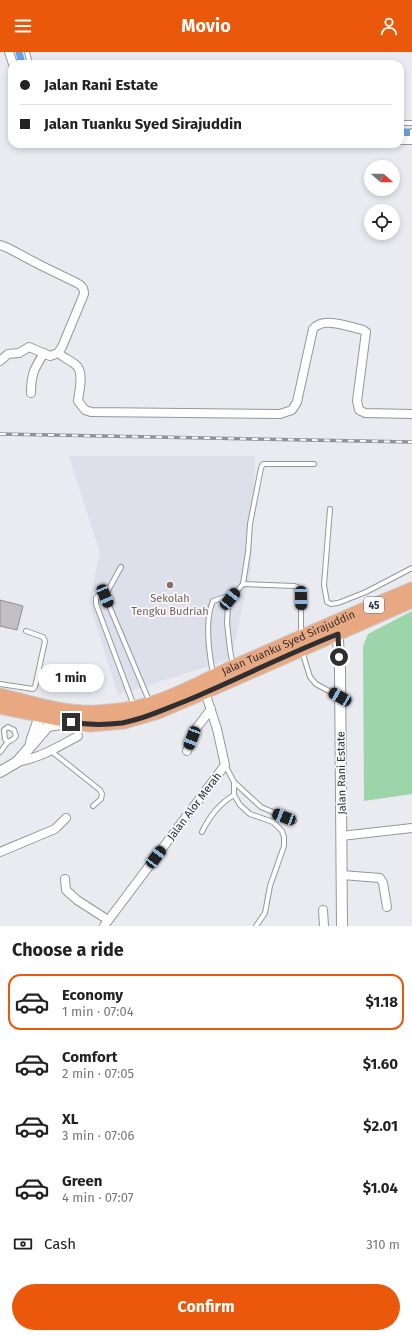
<!DOCTYPE html>
<meta charset="utf-8">
<style>
body{margin:0;font-family:"Fira Sans",sans-serif;background:#f6f6f6;color:#222;height:100vh;display:flex;flex-direction:column;font-size:15px;white-space:nowrap}
*{box-sizing:border-box;margin:0}
p{font-size:13px;color:#767676}
.icon{flex:none;width:22px;height:22px;fill:none;stroke:currentColor;stroke-width:2;stroke-linecap:round;stroke-linejoin:round}
.map{position:relative;height:874px;overflow:hidden}
.details{display:flex;flex-direction:column;background:#fff;flex:1}
.details>*{flex:none}
.hud{position:absolute;left:8px;top:8px;width:396px;height:88px;border-radius:12px;box-shadow:0 2px 6px #0003;display:grid;align-content:center;height:88px;padding:0 12px;background:#fff}
.needle{width:26px;rotate:110deg}
.buttons{position:absolute;left:364px;top:108px;display:grid;gap:8px}
.buttons a{display:grid;place-items:center;width:36px;height:36px;border-radius:50%;background:#fff;box-shadow:0 2px 6px #0003;font-size:20px}
.end{position:absolute;width:18px;height:18px;margin:-9px;border:5px solid #2f2f31;background:#fff;box-shadow:0 0 0 2px #fff}
.from{border-radius:50%}
.bubble{position:absolute;height:28px;border-radius:14px;background:#fff;box-shadow:0 2px 6px #0003;font-size:13px;font-weight:700;line-height:28px;text-align:center}
.car{position:absolute;width:12px;height:24px;margin:-12px -6px;border-radius:5px;box-shadow:0 0 3px 1px #0007;background:linear-gradient(#222 24%,#8ab4d8 0 40%,#222 0 76%,#8ab4d8 0 86%,#222 0)}
.hud b{display:flex;align-items:center;gap:14px;height:38px;font-size:15px}
.hud b+b{border-top:1px solid #e0e0e0}
.hud i{width:10px;height:10px;background:#222}
ul{padding:0;list-style:none}
li{display:flex;align-items:center;gap:12px;height:56px;margin:0 8px 6px;padding:0 4px;border:2px solid transparent;border-radius:12px}
li div{flex:1}
li b{display:block;font-size:15px}
li em{font-style:normal;font-weight:700}
li.on{border-color:#ea580c}
li>.icon{width:36px;height:36px;stroke-width:1.5}
h2{padding:0 12px;font-size:18px;line-height:48px}
.pay{display:flex;align-items:center;gap:10px;height:44px;padding:0 12px;font-size:15px}
.pay p{margin-inline-start:auto}
.action{display:flex;gap:8px;margin-top:auto;padding:8px 12px}
.action a{flex:1;height:46px;border-radius:24px;background:#ea580c;color:#fff;font-size:16px;font-weight:700;line-height:46px;text-align:center}
header{display:flex;justify-content:space-between;align-items:center;height:52px;padding:0 12px;background:#ea580c;color:#fff;font-size:18px;font-weight:700}
.map>svg:first-child{display:block}
.built{fill:#dddfeb}
.green{fill:#9dd5aa}
.lines{fill:none;stroke-linecap:round;stroke-linejoin:round}
.canal{stroke:#66a2e8;stroke-width:7}
.building{fill:#c3bfc2;stroke:#908c8f}
.service-casing{stroke:#96979c;stroke-width:6}
.minor-casing{stroke:#96979c;stroke-width:10}
.tertiary-casing{stroke:#96979c;stroke-width:12}
.trunk-casing{stroke:#c9c9c9;stroke-width:15}
.service{stroke:#fff;stroke-width:4}
.minor{stroke:#fff;stroke-width:8}
.tertiary{stroke:#fff;stroke-width:10}
.trunk{stroke:#e7a882;stroke-width:13}
.rail-casing{stroke:#929296;stroke-width:3.5}
.rail{stroke:#f8f9fd;stroke-width:2;stroke-dasharray:6;stroke-linecap:butt}
.route{stroke:#2f2f31;stroke-width:5}
.education-dot{fill:#8d6e63;stroke:#f8f9fd;stroke-width:1.5}
.labels{text-anchor:middle;stroke-width:3.5;stroke-linejoin:round;paint-order:stroke}
.shield{fill:#f8f9fd;stroke:#6b6c6e;stroke-width:1}
.shield-label{font-size:10px;font-weight:bold;fill:#2f2f31}
.education-label{font-size:11px;fill:#785e54;stroke:#f8f9fd}
.street-label{font-size:11px;fill:#2f2f31;stroke:#f8f9fd}
</style>
<header><svg class="icon" aria-label="menu" viewBox="0 0 24 24"><path d="M4 6h16M4 12h16M4 18h16"/></svg>Movio<svg class="icon" aria-label="person" viewBox="0 0 24 24"><circle cx="12" cy="8" r="4"/><path d="M4 21q1-7 8-7t8 7"/></svg></header>
<div class="map">
<svg width="412" height="874" viewBox="0 0 412 874">
<rect width="100%" height="100%" fill="#eaebf0"/>
<polygon class="built" points="69,404 255,404 251,517 231,607 118,643 89,549 100,501"/>
<polygon class="green" points="412,559 412,742 364,749 363,594 368,582"/>
<g class="lines">
<g class="canal">
<polyline points="19,0 22,12"/>
<polyline points="400,80 412,80"/>
</g>
</g>
<polygon class="building" points="0,548 23,554 17,578 0,574"/>
<g class="lines">
<defs>
<g id="service">
<polyline points="27,0 30,12"/>
<polyline points="400,71 412,71"/>
<polyline points="412,88 412,79"/>
<polyline points="330,457 324,533 327,550 331,552 338,551 366,540 412,516"/>
<polyline points="243,532 295,534 301,538 301,583"/>
<polyline points="105,544 98,544 96,546 96,552 134,654"/>
<polyline points="105,544 150,651"/>
<polyline points="105,544 121,515"/>
<polyline points="302,599 310,625 316,632 340,645"/>
<polyline points="233,613 230,598 227,571 228,552 230,547 243,532 248,500 250,472 261,416 263,412 314,412"/>
<path d="M213 622C209 601 204 569 213 549L225 545 230 547"/>
<polyline points="0,632 33,637 35,635 45,589 43,585 26,579"/>
<polyline points="51,699 100,738 102,742 101,747 93,754"/>
<path d="M0 700C3 698 5 692 8 690 12 687 14 688 16 684L14 678 8 675 4 678 5 687 8 690"/>
<polyline points="225,713 234,730 234,743 240,753 250,762 273,770 282,779 284,785 284,794 270,834 265,861 256,874"/>
<polyline points="234,730 261,755 294,769"/>
<path d="M202 780C209 765 219 752 234 743"/>
</g>
<g id="minor">
<polyline points="9,0 13,12"/>
<polyline points="400,88 412,88"/>
<path d="M0 193 8 196 40 213 75 230C81 233 84 235 84 242L62 295 58 301 50 304 29 295 19 301 8 302 0 309"/>
<path d="M58 301C64 306 72 309 77 314 84 322 79 340 78 349L85 358 91 360 280 362 292 358 297 350 313 277C323 264 350 275 363 278L366 280 357 349 359 358 365 361 412 362"/>
<path d="M31 341C31 322 34 317 44 301"/>
<polyline points="187,699 195,678 211,657"/>
<path d="M17 710C40 706 58 695 78 684"/>
<polyline points="341,784 412,776"/>
<polyline points="0,800 55,777 66,766"/>
<polyline points="342,823 380,826 383,831 387,855"/>
<polyline points="65,827 66,838 77,848 108,868"/>
<polyline points="323,858 324,874"/>
<polyline points="104,874 225,713 217,677 205,640"/>
</g>
<g id="tertiary">
<polyline points="337,575 340,617 342,874"/>
<polyline points="31,690 42,658"/>
<polyline points="0,720 17,710 48,674 67,671"/>
</g>
<g id="trunk">
<path id="s1" d="M0 643C32 651 65 662 98 660 115 659 133 657 149 652 180 643 208 626 237 613 295 588 353 561 412 537"/>
<polyline points="0,655 77,671 90,673 124,670 158,660 205,640 412,549"/>
</g>
</defs>
<use href="#service" class="service-casing"/>
<use href="#minor" class="minor-casing"/>
<use href="#tertiary" class="tertiary-casing"/>
<use href="#trunk" class="trunk-casing"/>
<use href="#service" class="service"/>
<use href="#minor" class="minor"/>
<use href="#tertiary" class="tertiary"/>
<use href="#trunk" class="trunk"/>
<defs>
<polyline id="rail" points="0,382 412,390"/>
</defs>
<use href="#rail" class="rail-casing"/>
<use href="#rail" class="rail"/>
</g>
<g class="lines">
<path class="route" d="M71 670C87 673 105 673 122 671 145 667 167 656 188 648 238 627 287 602 338 582L339 605"/>
</g>
<circle class="education-dot" cx="170" cy="533" r="4"/>
<g class="labels">
<rect class="shield" x="364" y="545" width="20" height="16" rx="3"/>
<g class="shield-label">
<text x="374" y="557">45</text>
</g>
<g class="education-label">
<text x="170" y="550">Sekolah<tspan x="170" dy="13">Tengku Budriah</tspan></text>
</g>
<g class="street-label">
<text dy="4" stroke="none"><textPath href="#s1" startOffset="304">Jalan Tuanku Syed Sirajuddin</textPath></text>
<text transform="translate(341 721) rotate(-91)" y="4">Jalan Rani Estate</text>
<text transform="translate(194 754) rotate(-53)" y="4">Jalan Alor Merah</text>
</g>
</g>
</svg>
<div class="buttons">
<a><svg class="needle" viewBox="-14 -14 28 28"><path d="M0-13l5 13h-10z" fill="#e53935"/><path d="M0 13l5-13h-10z" fill="#767676"/></svg></a>
<a><svg class="icon" aria-label="locate" viewBox="0 0 24 24"><circle cx="12" cy="12" r="6"/><path d="M12 2v4M12 18v4M2 12h4M18 12h4"/></svg></a>
</div>
<i class="end from" style="left:339px;top:605px"></i>
<i class="end" style="left:71px;top:670px"></i>
<div class="bubble" style="left:38px;top:612px;width:66px">1 min</div>
<i class="car" style="left:105px;top:544px;rotate:157deg"></i>
<i class="car" style="left:301px;top:546px;rotate:179deg"></i>
<i class="car" style="left:230px;top:547px;rotate:39deg"></i>
<i class="car" style="left:340px;top:645px;rotate:300deg"></i>
<i class="car" style="left:192px;top:686px;rotate:201deg"></i>
<i class="car" style="left:284px;top:765px;rotate:291deg"></i>
<i class="car" style="left:156px;top:805px;rotate:37deg"></i>
<div class="hud">
<b><i class="from"></i>Jalan Rani Estate</b>
<b><i></i>Jalan Tuanku Syed Sirajuddin</b>
</div>
</div>
<section class="details">
<h2>Choose a ride</h2>
<ul>
<li class="on"><svg class="icon" aria-label="car" viewBox="0 0 24 24"><path d="M5 17H2v-5l4-1 3-4h7l3 4 3 1v5h-3M9 17h6M6 11h13"/><circle cx="7" cy="17" r="2"/><circle cx="17" cy="17" r="2"/></svg><div><b>Economy</b><p>1 min · 07:04</p></div><em>$1.18</em></li>
<li><svg class="icon" aria-label="car" viewBox="0 0 24 24"><path d="M5 17H2v-5l4-1 3-4h7l3 4 3 1v5h-3M9 17h6M6 11h13"/><circle cx="7" cy="17" r="2"/><circle cx="17" cy="17" r="2"/></svg><div><b>Comfort</b><p>2 min · 07:05</p></div><em>$1.60</em></li>
<li><svg class="icon" aria-label="car" viewBox="0 0 24 24"><path d="M5 17H2v-5l4-1 3-4h7l3 4 3 1v5h-3M9 17h6M6 11h13"/><circle cx="7" cy="17" r="2"/><circle cx="17" cy="17" r="2"/></svg><div><b>XL</b><p>3 min · 07:06</p></div><em>$2.01</em></li>
<li><svg class="icon" aria-label="car" viewBox="0 0 24 24"><path d="M5 17H2v-5l4-1 3-4h7l3 4 3 1v5h-3M9 17h6M6 11h13"/><circle cx="7" cy="17" r="2"/><circle cx="17" cy="17" r="2"/></svg><div><b>Green</b><p>4 min · 07:07</p></div><em>$1.04</em></li>
</ul>
<div class="pay"><svg class="icon" aria-label="cash" viewBox="0 0 24 24"><path d="M3 7h18v10H3z"/><circle cx="12" cy="12" r="2"/></svg>Cash<p>310 m</p></div>
<div class="action"><a>Confirm</a></div>
</section>
